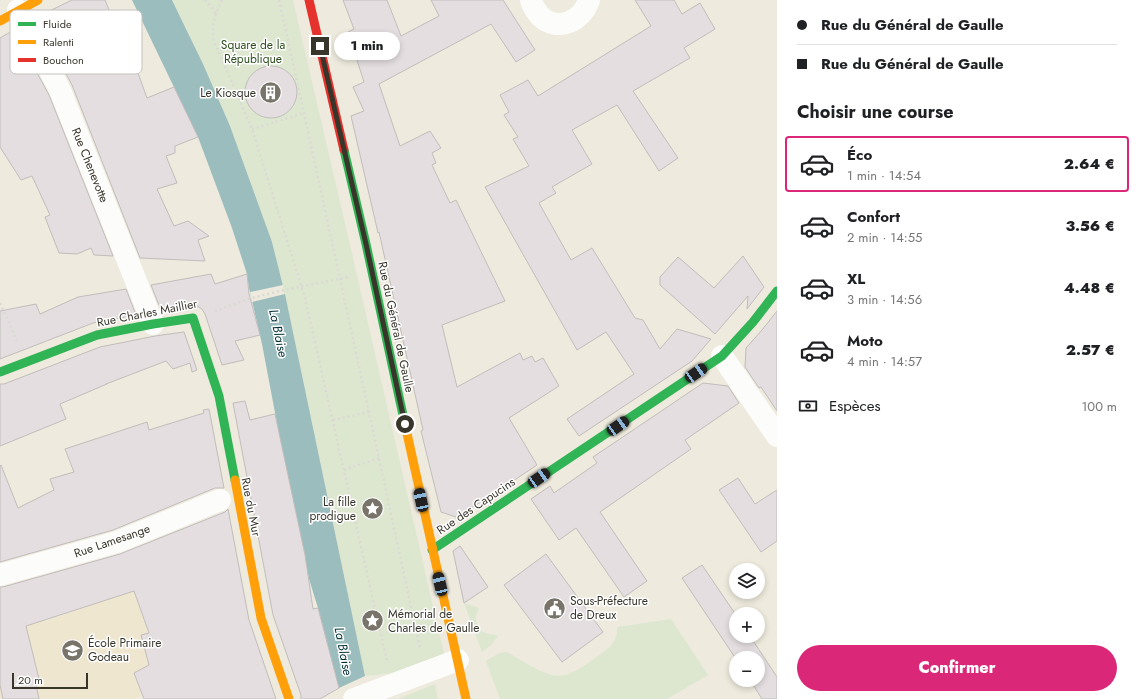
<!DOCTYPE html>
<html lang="fr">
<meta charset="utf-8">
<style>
body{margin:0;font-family:Jost,sans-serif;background:#f2f2f2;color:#202124;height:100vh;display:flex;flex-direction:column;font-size:15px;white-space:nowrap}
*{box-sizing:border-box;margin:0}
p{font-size:13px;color:#757577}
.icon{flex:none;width:22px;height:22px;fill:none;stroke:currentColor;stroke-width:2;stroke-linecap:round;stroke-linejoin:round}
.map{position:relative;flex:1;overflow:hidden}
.drawer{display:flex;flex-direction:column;background:#fff;width:360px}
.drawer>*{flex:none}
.top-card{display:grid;align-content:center;height:88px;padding:0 20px;background:#fff}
.fabs{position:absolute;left:729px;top:563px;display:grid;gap:8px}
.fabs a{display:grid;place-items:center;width:36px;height:36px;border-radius:50%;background:#fff;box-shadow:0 2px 6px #0003;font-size:20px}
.scale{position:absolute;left:12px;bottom:10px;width:76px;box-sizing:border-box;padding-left:4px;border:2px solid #38352b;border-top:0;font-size:11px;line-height:14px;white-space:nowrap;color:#38352b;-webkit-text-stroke:3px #fff;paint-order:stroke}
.end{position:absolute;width:18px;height:18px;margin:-9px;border:5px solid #38352b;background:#fff;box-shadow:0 0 0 2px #fff}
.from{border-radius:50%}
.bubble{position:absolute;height:28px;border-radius:14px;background:#fff;box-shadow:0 2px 6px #0003;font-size:13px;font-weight:800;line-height:28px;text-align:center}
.car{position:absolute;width:12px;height:24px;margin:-12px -6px;border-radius:5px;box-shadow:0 0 3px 1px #0007;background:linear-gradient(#222 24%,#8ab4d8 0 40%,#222 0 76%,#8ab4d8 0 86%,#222 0)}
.top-card b{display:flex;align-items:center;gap:14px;height:38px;font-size:15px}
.top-card b+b{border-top:1px solid #e0e0e0}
.top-card i{width:10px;height:10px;background:#202124}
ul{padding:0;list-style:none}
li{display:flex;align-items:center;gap:12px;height:56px;margin:0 8px 6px;padding:0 12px;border:2px solid transparent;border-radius:4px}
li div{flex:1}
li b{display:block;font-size:15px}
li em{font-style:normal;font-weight:800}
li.active{border-color:#db2777}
li>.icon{width:36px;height:36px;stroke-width:1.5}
h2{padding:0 20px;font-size:18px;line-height:48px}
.pay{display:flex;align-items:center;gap:10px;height:44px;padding:0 20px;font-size:15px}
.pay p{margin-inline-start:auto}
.cta{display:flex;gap:8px;margin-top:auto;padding:8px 20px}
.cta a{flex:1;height:46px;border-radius:24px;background:#db2777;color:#fff;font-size:16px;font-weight:800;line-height:46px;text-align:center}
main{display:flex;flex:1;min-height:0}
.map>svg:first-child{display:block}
.built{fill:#efe6cf}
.green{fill:#dde7d0}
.water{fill:#9bbdbd}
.pier{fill:#eeeadd}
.building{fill:#e4dee0;stroke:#c1bdbb}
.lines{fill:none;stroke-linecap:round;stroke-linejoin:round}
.path{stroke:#dad9d4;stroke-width:2.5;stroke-dasharray:2 3;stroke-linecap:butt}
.street{stroke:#fcfcfa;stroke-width:22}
.fast{stroke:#30b455;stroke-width:9}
.slow{stroke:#ff9f0a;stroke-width:9}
.jam{stroke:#e5322d;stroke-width:9}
.route{stroke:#38352b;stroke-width:5}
.labels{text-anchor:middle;stroke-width:3;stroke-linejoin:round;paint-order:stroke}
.park-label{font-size:12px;fill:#2d4e1e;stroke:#fff}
.poi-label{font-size:12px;fill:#38352b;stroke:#fff;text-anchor:start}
.street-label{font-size:12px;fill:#38352b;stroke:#fff}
.water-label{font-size:13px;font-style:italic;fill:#003135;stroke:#fff}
.key{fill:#fff;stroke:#c3c2bf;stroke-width:1}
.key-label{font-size:11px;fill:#38352b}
</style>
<main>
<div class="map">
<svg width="777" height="699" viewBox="0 0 777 699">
<rect width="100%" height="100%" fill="#eeeadd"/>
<polygon class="built" points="0,588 42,609 46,621 134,590 149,633 141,635 149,665 134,673 142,696 134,699 0,699"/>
<g class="green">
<polygon points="172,0 293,0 351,249 444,654 393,673 365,676 285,294 272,242 230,126 188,32"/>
<path d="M464 603 477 607 479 609C473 617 476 630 486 633 490 635 494 634 498 636L491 645 482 652Z"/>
<path d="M671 619 708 675 667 699H500L486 661C491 658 499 652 505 652 511 653 518 659 524 662 559 683 566 679 598 656 609 648 618 642 617 627Z"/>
<polygon points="435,684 438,699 398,699"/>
</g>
<polygon class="water" points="132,0 172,0 203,64 230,126 272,242 285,294 365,676 339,688 318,608 309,579 305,557 280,439 262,344 249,288 247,274 232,228 198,137"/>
<polygon class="pier" points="283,285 285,294 252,302 250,292"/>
<g class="building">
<polygon points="72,0 105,0 116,28 121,26 147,98 174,87 198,137 175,146 175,153 166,156 177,183 157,189 174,226 188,221 209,236 198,240 205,261 140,258 72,85 37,18 37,17"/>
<polygon points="343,0 387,0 401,36 439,16 431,0 503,0 535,50 516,62 491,24 379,84 400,146 430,131 441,148 432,153 436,163 432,165 450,203 456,200 505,301 442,325 457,387 520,353 523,360 532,356 535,362 543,358 559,386 509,418 537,465 486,499 456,517 441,512 421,431 423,430 379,232 378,233 351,116 364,111 353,87 364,82 348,32 354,29"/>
<polygon points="635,0 674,0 682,14 700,3 715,29 684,48 690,58 633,91 678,158 659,171 617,105 572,130 592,164 552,187 556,193 539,203 571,260 592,248 635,318 643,320 660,349 677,329 711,339 692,361 579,436 567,419 634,374 606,332 577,350 485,187 529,166 513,139 518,137 504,115 509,112 500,95 528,80 538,96 651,26"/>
<polygon points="14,30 49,95 113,256 94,255 91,248 77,254 59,253 45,217 50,215 32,176 21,180 0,147 0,38"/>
<circle cx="271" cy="92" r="26"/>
<polygon points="743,256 764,287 747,309 748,296 715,334 660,285 660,277 678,257 714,288"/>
<polygon points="211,274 215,284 247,274 249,294 260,335 235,341 244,360 222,365 205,314 202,309 197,306 191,306 161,310 151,285"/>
<polygon points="126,289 136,315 93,323 0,359 0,311 36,304 40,314 78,297"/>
<polygon points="777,311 777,411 761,387 759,388 745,367 746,348 762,330"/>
<polygon points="184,332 197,370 192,372 190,363 173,369 166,361 106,384 107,384 60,404 66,419 0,446 0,384 4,384 100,347 155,336"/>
<polygon points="703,383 728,386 739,403 685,440 691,449 600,512 647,581 624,597 576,528 559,540 531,499 550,486 554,493 597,463 593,457"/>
<polygon points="245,401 250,420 275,414 305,555 313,609 318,608 339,688 320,699 301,699 301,695 273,615 233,403"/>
<polygon points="209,409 224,488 215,488 113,530 0,562 0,466 1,465 18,508 54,490 50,479 74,472 65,449 147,422 149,430 204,413 203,410"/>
<polygon points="738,478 755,504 777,490 777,541 761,552 719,490"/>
<polygon points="228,509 249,620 276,699 144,699 134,673 149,665 141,635 149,633 134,591 26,626 39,679 35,680 39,699 3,699 0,685 0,587 3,587 120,554 225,512"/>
<polygon points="460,546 488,587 464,603 453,551"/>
<polygon points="546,554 603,632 562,662 504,585"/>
<polygon points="702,565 736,615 736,636 750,636 777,677 777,699 762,699 750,680 758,680 758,658 736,658 736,659 682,578"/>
</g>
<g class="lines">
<g class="path">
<polyline points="205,0 216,13"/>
<path d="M222 0C215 13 211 26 214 41L252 129 305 298 387 662"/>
<polyline points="279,0 304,113 420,648"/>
<polyline points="252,129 304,113"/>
<polyline points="0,303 17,341"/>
<polyline points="215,311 248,299 284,290 349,277"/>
<polyline points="333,420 369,412"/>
<polyline points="344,470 379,458"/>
<polyline points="377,620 412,611"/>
</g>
<g class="street">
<path d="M531 0C532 6 536 11 540 16 558 33 582 21 589 0"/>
<polyline points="18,10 60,90 153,324"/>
<polyline points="722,356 777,436"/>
<polyline points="0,575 117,542 220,500"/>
<polyline points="354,699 458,660"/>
</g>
<g class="fast">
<polyline points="344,150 366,244 406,429"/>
<polyline points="0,372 97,335 153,324 193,318 219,396 235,480"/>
<polyline points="432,550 722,356 753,322 777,291"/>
</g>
<g class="slow">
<polyline points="0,21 38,0"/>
<polyline points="406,429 466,699"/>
<polyline points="235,480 261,618 289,699"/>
</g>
<polyline class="jam" points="309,0 344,150"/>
</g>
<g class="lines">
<polyline class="route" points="320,46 366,244 405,424"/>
</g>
<defs>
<symbol id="building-disc" viewBox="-11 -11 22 22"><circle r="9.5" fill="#787469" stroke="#fff"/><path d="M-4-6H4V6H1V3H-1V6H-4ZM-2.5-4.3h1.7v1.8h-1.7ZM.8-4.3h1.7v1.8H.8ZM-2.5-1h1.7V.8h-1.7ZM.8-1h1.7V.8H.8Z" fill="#fff"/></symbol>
<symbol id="sight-disc" viewBox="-11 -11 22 22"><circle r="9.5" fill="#787469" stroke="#fff"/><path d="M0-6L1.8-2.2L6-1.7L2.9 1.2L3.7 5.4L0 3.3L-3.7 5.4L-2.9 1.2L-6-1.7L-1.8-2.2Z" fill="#fff"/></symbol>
<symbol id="civic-disc" viewBox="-11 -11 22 22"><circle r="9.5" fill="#787469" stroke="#fff"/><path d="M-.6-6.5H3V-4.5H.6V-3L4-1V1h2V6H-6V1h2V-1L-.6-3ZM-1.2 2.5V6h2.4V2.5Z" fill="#fff"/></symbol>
<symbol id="school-disc" viewBox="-11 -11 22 22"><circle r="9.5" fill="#787469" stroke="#fff"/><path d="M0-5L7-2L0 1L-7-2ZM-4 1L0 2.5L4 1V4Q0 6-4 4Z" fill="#fff"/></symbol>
</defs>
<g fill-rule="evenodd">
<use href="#building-disc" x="258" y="80" width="25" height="25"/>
<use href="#sight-disc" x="360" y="496" width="25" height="25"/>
<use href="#civic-disc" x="542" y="596" width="25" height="25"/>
<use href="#sight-disc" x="360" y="608" width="25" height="25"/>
<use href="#school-disc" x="60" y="638" width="25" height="25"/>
</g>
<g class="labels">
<g class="park-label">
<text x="253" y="49">Square de la<tspan x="253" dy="14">République</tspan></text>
</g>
<g class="poi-label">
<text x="256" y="97" text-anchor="end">Le Kiosque</text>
<text x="356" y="506" text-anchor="end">La fille<tspan x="356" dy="14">prodigue</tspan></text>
<text x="570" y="605">Sous-Préfecture<tspan x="570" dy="14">de Dreux</tspan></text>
<text x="388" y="618">Mémorial de<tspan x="388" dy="14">Charles de Gaulle</tspan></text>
<text x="88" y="647">École Primaire<tspan x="88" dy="14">Godeau</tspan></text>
</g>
<g class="street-label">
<text transform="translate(90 165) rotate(68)" y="4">Rue Chenevotte</text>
<text transform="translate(147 313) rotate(-11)" y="4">Rue Charles Maillier</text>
<text transform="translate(396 327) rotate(78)" y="4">Rue du Général de Gaulle</text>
<text transform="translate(476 506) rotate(-34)" y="4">Rue des Capucins</text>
<text transform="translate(251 507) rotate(79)" y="4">Rue du Mur</text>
<text transform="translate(112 541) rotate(-19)" y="4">Rue Lamesange</text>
</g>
<g class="water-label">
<text transform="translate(279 333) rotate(78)" y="5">La Blaise</text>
<text transform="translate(344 651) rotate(79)" y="5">La Blaise</text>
</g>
</g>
<rect x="10" y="10" width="132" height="64" rx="6" class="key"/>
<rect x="18" y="22" width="18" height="4" fill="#30b455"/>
<rect x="18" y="40" width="18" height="4" fill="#ff9f0a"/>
<rect x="18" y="58" width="18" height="4" fill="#e5322d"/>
<g class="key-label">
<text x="43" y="28">Fluide</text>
<text x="43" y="46">Ralenti</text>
<text x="43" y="64">Bouchon</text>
</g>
</svg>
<div class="fabs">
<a><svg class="icon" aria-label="layers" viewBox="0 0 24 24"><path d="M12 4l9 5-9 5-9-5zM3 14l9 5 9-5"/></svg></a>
<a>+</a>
<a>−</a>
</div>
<div class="scale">20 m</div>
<i class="end from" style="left:405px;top:424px"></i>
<i class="end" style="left:320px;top:46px"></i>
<div class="bubble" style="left:334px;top:32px;width:66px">1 min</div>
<i class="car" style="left:696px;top:373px;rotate:56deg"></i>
<i class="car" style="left:618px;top:426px;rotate:56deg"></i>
<i class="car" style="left:539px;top:478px;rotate:56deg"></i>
<i class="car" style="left:421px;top:500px;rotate:348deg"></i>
<i class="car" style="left:440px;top:584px;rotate:347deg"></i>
</div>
<section class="drawer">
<div class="top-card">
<b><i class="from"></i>Rue du Général de Gaulle</b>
<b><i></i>Rue du Général de Gaulle</b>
</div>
<h2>Choisir une course</h2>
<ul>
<li class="active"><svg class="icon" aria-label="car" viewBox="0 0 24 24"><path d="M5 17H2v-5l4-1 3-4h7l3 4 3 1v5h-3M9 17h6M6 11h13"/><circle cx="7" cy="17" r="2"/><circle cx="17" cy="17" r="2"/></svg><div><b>Éco</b><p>1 min · 14:54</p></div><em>2.64 €</em></li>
<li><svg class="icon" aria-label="car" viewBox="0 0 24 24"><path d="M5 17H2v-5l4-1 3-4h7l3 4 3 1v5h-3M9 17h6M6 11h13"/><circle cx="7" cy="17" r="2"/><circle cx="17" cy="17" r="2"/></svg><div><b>Confort</b><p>2 min · 14:55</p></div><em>3.56 €</em></li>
<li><svg class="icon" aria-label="car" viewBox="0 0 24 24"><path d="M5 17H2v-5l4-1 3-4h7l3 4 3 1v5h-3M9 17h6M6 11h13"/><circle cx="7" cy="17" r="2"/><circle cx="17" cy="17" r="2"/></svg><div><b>XL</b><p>3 min · 14:56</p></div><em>4.48 €</em></li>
<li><svg class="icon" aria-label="car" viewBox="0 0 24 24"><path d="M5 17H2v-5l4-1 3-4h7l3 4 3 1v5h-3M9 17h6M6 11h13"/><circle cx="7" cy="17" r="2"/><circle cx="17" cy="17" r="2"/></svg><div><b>Moto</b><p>4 min · 14:57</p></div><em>2.57 €</em></li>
</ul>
<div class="pay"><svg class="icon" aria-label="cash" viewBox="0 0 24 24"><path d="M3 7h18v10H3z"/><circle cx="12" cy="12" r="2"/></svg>Espèces<p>100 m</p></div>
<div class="cta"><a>Confirmer</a></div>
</section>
</main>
